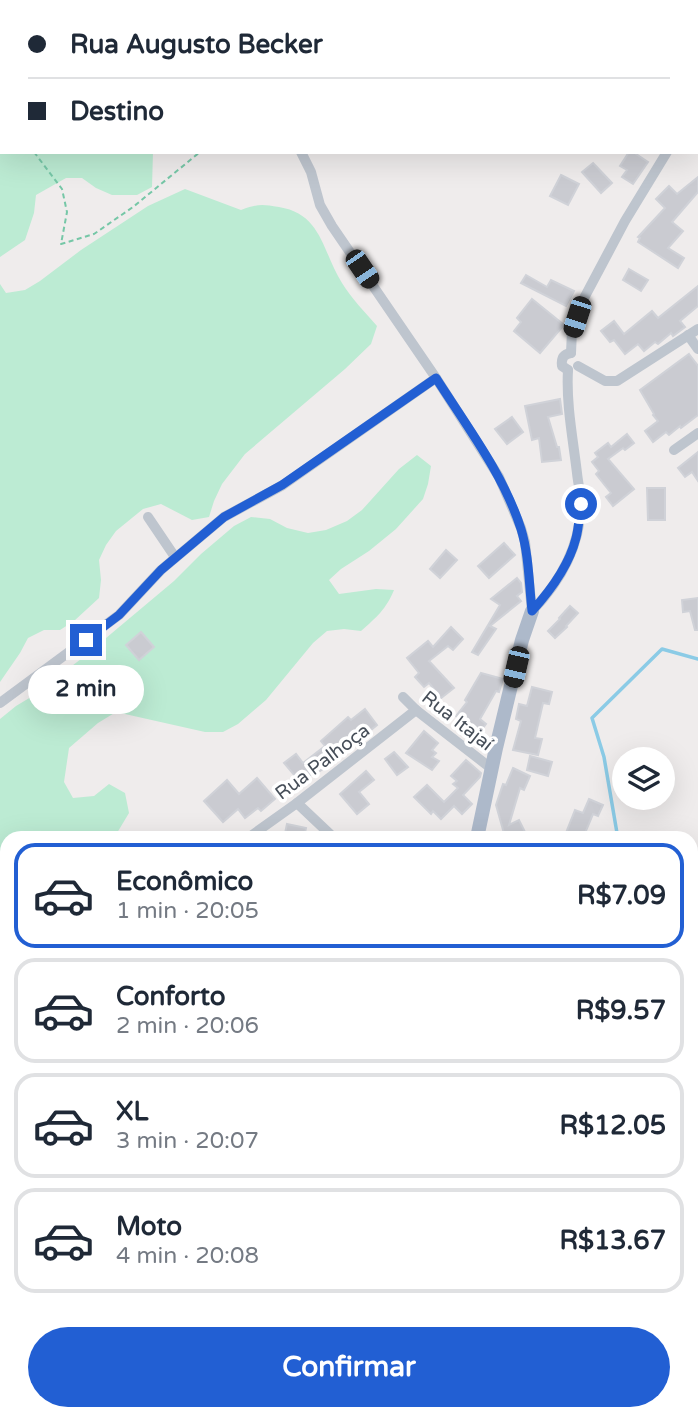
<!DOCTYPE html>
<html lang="pt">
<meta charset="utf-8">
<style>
body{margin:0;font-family:"Varela Round",sans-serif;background:#f2f2f3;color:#1f2937;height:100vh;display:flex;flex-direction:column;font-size:26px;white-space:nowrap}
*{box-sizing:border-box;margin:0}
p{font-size:23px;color:#747a83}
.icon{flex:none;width:38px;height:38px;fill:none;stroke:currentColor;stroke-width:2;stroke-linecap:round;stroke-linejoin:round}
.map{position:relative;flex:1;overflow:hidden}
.panel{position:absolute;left:0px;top:831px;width:698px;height:590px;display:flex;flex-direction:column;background:#fff;border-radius:21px 21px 0 0;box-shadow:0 7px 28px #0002}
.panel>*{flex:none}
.top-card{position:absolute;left:0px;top:0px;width:698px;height:154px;box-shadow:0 7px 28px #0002;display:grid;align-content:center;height:154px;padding:0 28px;background:#fff}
.controls{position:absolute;left:612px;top:747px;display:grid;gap:14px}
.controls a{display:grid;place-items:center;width:63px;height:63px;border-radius:50%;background:#fff;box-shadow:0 7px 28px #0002;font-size:35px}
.end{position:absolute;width:32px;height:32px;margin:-16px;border:9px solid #225fd3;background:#fff;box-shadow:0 0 0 4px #fff}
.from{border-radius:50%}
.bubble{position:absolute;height:49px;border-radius:24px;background:#fff;box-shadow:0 7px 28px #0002;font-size:23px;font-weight:800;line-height:49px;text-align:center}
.car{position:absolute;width:21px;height:42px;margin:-21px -10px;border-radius:9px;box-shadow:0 0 5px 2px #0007;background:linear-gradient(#222 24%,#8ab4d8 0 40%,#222 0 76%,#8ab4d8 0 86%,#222 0)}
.top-card b{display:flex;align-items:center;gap:24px;height:66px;font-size:26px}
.top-card b+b{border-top:2px solid #e0e1e3}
.top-card i{width:18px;height:18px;background:#1f2937}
ul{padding:12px 0 0;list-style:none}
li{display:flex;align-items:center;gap:21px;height:105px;margin:0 14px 10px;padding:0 14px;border:4px solid #e0e1e3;border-radius:21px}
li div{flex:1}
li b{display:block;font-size:26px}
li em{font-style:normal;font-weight:800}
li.current{border-color:#225fd3}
li>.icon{width:63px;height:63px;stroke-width:1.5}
.primary-button{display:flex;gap:14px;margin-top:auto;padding:14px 28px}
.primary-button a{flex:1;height:80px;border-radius:42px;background:#225fd3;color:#fff;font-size:28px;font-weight:800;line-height:80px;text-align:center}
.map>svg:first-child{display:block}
.green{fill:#bcebd3}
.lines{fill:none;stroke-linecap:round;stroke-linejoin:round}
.stream{stroke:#8bcbe6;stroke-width:3.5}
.building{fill:#cacbd1;stroke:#d0d2d8;stroke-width:2}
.path{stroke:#76c7a7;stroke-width:2;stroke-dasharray:5 3.5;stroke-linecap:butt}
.minor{stroke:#bec5ce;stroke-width:10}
.major{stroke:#adb9ca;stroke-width:14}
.route{stroke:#225fd3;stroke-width:9}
.labels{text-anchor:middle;stroke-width:7;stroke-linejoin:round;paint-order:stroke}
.street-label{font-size:19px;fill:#464e58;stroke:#fff}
</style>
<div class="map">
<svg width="698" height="1420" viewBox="0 0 698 1420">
<rect width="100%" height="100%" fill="#efecec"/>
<g class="green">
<polygon points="0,139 2,140 2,152 153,152 152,187 137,195 112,195 96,188 82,178 66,178 36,195 34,213 25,240 0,257"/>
<path d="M185 189 241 210C258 204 261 204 279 207 322 214 322 251 342 283 351 298 365 312 377 326L371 344 345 369 245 454 222 484 214 501 209 517 192 520 161 504 143 509 116 531 106 545 99 560 101 580 99 598 74 621 60 630H44L28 638 20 653 0 682V284L6 293 25 290 40 281 81 250 148 206Z"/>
<path d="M417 455 431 466 428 484 423 499 396 529 369 551 341 569 329 580 339 594 376 589 394 590C386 609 377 617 361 631L344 629 327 631 313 643 266 700 238 724 223 732H205L116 712 98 723 69 748 64 782 73 798 94 796 109 784 125 793 129 813 114 838H7V1154L0 1155V719L16 706 31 697 81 659 174 581 201 554 234 526 251 517 270 519 287 528 308 533 326 530 347 521 362 510 399 469Z"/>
</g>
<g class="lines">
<g class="stream">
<polyline points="616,838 617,833 604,757 592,718 662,649 698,659"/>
<polyline points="42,1420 44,1414"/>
</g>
</g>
<g class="building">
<polygon points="629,152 633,152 648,162 633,184 622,177 627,170 620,166"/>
<polygon points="593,163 612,183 601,193 582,172"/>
<polygon points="561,175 579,184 568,205 550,196"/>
<polygon points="698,177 698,192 672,222 683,231 668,248 684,258 678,268 638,242 640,238 638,237 665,208 656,199 669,186 677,194"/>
<polygon points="629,269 648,280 641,291 623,280"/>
<polygon points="526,275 547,287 551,280 574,291 566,306 521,283"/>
<polygon points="698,286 698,306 680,321 685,327 673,336 671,333 658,344 655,342 644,351 638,344 625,354 614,340 610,342 601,331 614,321 624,334 652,311 658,318"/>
<polygon points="532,299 564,325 540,353 514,331 521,322 517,318"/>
<polygon points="689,354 698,366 698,415 681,428 680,426 669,435 666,432 653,442 645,431 658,421 653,415 654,414 640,390"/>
<polygon points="560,399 562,414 548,417 557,447 559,447 561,460 542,462 539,438 532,440 525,406"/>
<polygon points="512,417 523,432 507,444 495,429"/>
<polygon points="627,434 634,443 625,450 623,448 608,459 634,489 613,506 606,497 611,493 596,474 599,471 592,462 598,457 595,453 608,443 611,447"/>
<polygon points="698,452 698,481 692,472 685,477 678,468"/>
<polygon points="647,488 665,488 665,520 648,520"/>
<polygon points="504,543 515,555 489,578 478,566"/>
<polygon points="446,550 457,560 440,578 430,569"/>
<polygon points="517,578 521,583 522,592 517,596 521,601 490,626 496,629 478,655 472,652 500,605 491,599"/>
<polygon points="698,598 698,630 695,630 690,611 683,612 682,600"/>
<polygon points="570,606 578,613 566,626 567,627 555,638 548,631 560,619 559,618"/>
<polygon points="451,627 463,639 453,650 448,646 429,661 454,688 441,698 429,683 424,687 415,677 419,673 407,658 428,641 433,647"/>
<polygon points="141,632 154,647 139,660 126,645"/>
<polygon points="481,673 503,679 499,692 496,691 480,719 486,724 480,732 473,726 469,731 461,725 463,722 456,716 467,702 465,700"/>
<polygon points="532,687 552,692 549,704 543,703 535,738 542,739 538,755 513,750 521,721 516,719 519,704 527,706"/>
<polygon points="365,709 377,725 365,735 363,733 349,746 348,745 328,762 330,764 320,771 318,769 301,783 284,763 296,754 303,763 325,746 321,741 348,717 351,720"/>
<polygon points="424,731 438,743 432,750 436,753 432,757 439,761 432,770 406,753"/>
<polygon points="394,752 408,767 397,775 385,759"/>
<polygon points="530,756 552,762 548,776 527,770"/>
<polygon points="466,760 481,773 480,777 463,795 472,804 462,814 454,806 441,819 433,811 431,814 414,797 427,785 444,802 458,788 453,784 457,781 451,776"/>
<polygon points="513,768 530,776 524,790 520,788 509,825 519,820 528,838 507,838 505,835 505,837 496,805 503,784 506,785"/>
<polygon points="366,771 374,780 359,792 369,804 357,814 340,794"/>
<polygon points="257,778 275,799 261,811 258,808 245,818 238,809 223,822 204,801 227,780 239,794"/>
<polygon points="589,799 603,805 598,816 593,814 583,838 564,838 575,810 583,813"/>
<polygon points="287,824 306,828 304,838 284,838"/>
</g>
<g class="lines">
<polyline class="path" points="34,152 62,189 67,212 61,244 94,234 133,207 200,152"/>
<g class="minor">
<polyline points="184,0 185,2"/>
<polyline points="640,0 641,2"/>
<polyline points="696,71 698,72"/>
<polyline points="696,110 698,108"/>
<polyline points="301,152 311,172 320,205 332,226 436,378 499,477 521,528 525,542 532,611"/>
<polyline points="688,335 698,349"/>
<polyline points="571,353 572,331 582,302 625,221 667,152"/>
<polyline points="578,366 605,381 617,381 698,329"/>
<path d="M568 370 562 366C561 358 564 354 571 353"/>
<polyline points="674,450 698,433"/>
<polyline points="148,517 175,557"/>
<path d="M532 611C560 582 580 546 581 505 581 495 578 483 577 473 573 439 566 404 568 370"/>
<polyline points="403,697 416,710 492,769"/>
<polyline points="0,703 119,615 161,570 224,517 283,485 436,378"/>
<polyline points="297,803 334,838"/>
<polyline points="248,838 297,803 416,710"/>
<polyline points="691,1057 698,1052"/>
<polyline points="0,1354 7,1347"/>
<polyline points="0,1383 7,1383"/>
<polyline points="227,1414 230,1420"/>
</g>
<g class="major">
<polyline points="477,838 496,748 522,640 532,611"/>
<polyline points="0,1261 7,1256"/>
</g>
</g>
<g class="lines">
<path class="route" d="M86 640 119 615 161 570 224 517 282 485 436 378C466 425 504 475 521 529 529 555 529 584 532 611 551 590 569 566 576 538 579 527 579 516 581 504"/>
</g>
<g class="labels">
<g class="street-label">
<text transform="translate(458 720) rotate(38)" y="7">Rua Itajaí</text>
<text transform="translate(322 761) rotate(-37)" y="7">Rua Palhoça</text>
</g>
</g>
</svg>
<div class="controls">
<a><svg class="icon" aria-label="layers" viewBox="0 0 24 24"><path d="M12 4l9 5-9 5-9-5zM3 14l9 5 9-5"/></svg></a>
</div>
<i class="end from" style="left:581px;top:504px"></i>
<i class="end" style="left:86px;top:640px"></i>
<div class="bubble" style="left:28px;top:665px;width:116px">2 min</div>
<i class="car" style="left:362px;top:269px;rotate:146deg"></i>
<i class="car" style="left:577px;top:317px;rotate:198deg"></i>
<i class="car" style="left:516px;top:667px;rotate:193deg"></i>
<div class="top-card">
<b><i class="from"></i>Rua Augusto Becker</b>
<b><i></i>Destino</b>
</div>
<section class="panel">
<ul>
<li class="current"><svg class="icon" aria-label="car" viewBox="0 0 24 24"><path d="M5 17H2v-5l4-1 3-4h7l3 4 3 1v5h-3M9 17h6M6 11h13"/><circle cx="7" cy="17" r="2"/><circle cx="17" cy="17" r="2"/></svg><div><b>Econômico</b><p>1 min · 20:05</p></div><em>R$7.09</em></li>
<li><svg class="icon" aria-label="car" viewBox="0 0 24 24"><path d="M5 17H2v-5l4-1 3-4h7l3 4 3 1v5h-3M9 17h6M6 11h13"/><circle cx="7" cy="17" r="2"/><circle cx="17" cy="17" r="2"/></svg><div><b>Conforto</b><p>2 min · 20:06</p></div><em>R$9.57</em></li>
<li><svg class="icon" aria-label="car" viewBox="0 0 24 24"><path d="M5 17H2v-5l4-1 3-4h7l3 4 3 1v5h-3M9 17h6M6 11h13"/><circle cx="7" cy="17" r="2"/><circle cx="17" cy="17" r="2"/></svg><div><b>XL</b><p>3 min · 20:07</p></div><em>R$12.05</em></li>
<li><svg class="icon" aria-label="car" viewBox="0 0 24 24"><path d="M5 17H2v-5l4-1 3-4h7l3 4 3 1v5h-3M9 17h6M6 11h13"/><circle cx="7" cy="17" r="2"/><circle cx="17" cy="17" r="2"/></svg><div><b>Moto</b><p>4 min · 20:08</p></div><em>R$13.67</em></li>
</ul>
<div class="primary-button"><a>Confirmar</a></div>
</section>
</div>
